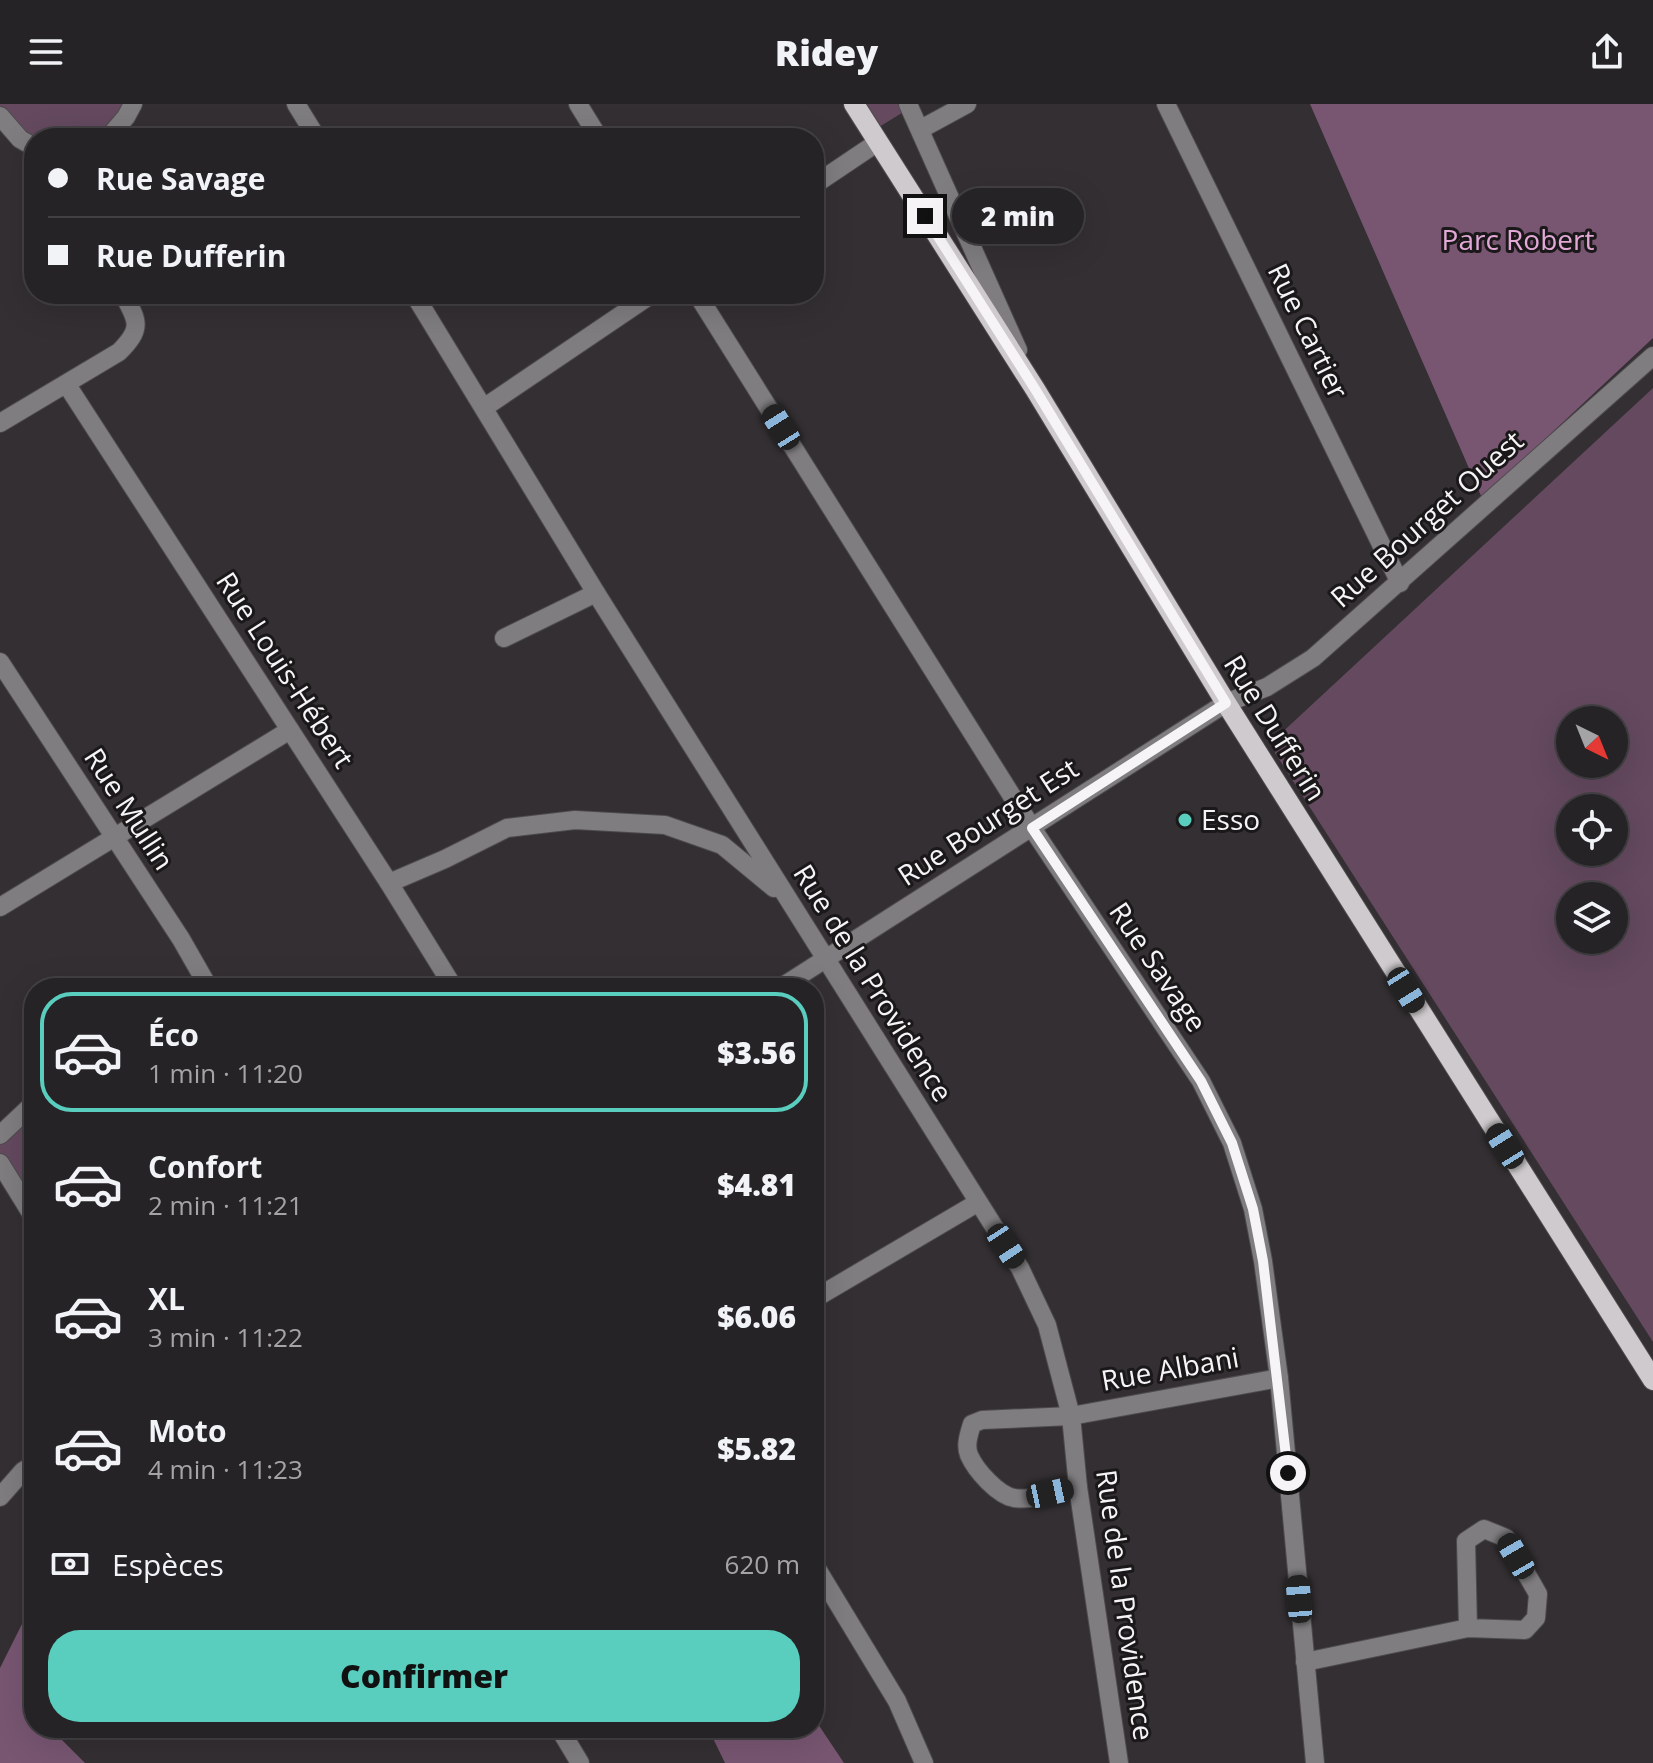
<!DOCTYPE html>
<html lang="fr">
<meta charset="utf-8">
<style>
body{margin:0;font-family:"Open Sans",sans-serif;background:#2e2b2e;color:#f1f3f6;height:100vh;display:flex;flex-direction:column;font-size:30px;white-space:nowrap}
*{box-sizing:border-box;margin:0}
p{font-size:26px;color:#a4a4a7}
.icon{flex:none;width:44px;height:44px;fill:none;stroke:currentColor;stroke-width:2;stroke-linecap:round;stroke-linejoin:round}
.map{position:relative;flex:1;overflow:hidden}
.panel{position:absolute;left:24px;top:874px;width:800px;height:760px;display:flex;flex-direction:column;background:#262326;border-radius:32px;box-shadow:0 8px 32px #0002,0 0 0 2px #424043}
.panel>*{flex:none}
.banner{position:absolute;left:24px;top:24px;width:800px;height:176px;border-radius:32px;box-shadow:0 8px 32px #0002,0 0 0 2px #424043;display:grid;align-content:center;height:176px;padding:0 24px;background:#262326}
.needle{width:52px;rotate:137deg}
.tools{position:absolute;left:1556px;top:602px;display:grid;gap:16px}
.tools a{display:grid;place-items:center;width:72px;height:72px;border-radius:50%;background:#262326;box-shadow:0 8px 32px #0002,0 0 0 2px #424043;font-size:40px}
.end{position:absolute;width:36px;height:36px;margin:-18px;border:10px solid #f6f4f6;background:#111;box-shadow:0 0 0 4px #111}
.from{border-radius:50%}
.bubble{position:absolute;height:56px;border-radius:28px;background:#262326;box-shadow:0 8px 32px #0002,0 0 0 2px #424043;font-size:26px;font-weight:800;line-height:56px;text-align:center}
.car{position:absolute;width:24px;height:48px;margin:-24px -12px;border-radius:10px;box-shadow:0 0 6px 2px #0007;background:linear-gradient(#222 24%,#8ab4d8 0 40%,#222 0 76%,#8ab4d8 0 86%,#222 0)}
.banner b{display:flex;align-items:center;gap:28px;height:76px;font-size:30px}
.banner b+b{border-top:2px solid #424043}
.banner i{width:20px;height:20px;background:#f1f3f6}
ul{padding:14px 0 0;list-style:none}
li{display:flex;align-items:center;gap:24px;height:120px;margin:0 16px 12px;padding:0 8px;border:4px solid transparent;border-radius:32px}
li div{flex:1}
li b{display:block;font-size:30px}
li em{font-style:normal;font-weight:800}
li.selected{border-color:#5acebe}
li>.icon{width:72px;height:72px;stroke-width:1.5}
.pay{display:flex;align-items:center;gap:20px;height:88px;padding:0 24px;font-size:30px}
.pay p{margin-inline-start:auto}
.cta{display:flex;gap:16px;margin-top:auto;padding:16px 24px}
.cta a{flex:1;height:92px;border-radius:32px;background:#5acebe;color:#111;font-size:32px;font-weight:800;line-height:92px;text-align:center}
header{display:flex;justify-content:space-between;align-items:center;height:104px;padding:0 24px;background:#262326;font-size:36px;font-weight:800}
.map>svg:first-child{display:block}
.green{fill:#64495f;fill-rule:evenodd}
.forest{fill:#785672}
.lines{fill:none;stroke-linecap:round;stroke-linejoin:round}
.minor-casing{stroke:#4e4b4d;stroke-width:20}
.major-casing{stroke:#4e4b4d;stroke-width:22}
.minor{stroke:#7f7d7f;stroke-width:18}
.major{stroke:#cecacd;stroke-width:20}
.route{stroke:#f6f4f6;stroke-width:10}
.poi-dot{fill:#5acebe;stroke:#1a1819;stroke-width:3}
.labels{text-anchor:middle;stroke-width:6;stroke-linejoin:round;paint-order:stroke}
.park-label{font-size:28px;fill:#e2a9d7;stroke:#1a1819}
.street-label{font-size:28px;fill:#f6f4f6;stroke:#1a1819}
.poi-label{font-size:28px;fill:#f6f4f6;stroke:#1a1819;text-anchor:start}
</style>
<header><svg class="icon" aria-label="menu" viewBox="0 0 24 24"><path d="M4 6h16M4 12h16M4 18h16"/></svg>Ridey<svg class="icon" aria-label="share" viewBox="0 0 24 24"><path d="M12 15V3M7 8l5-5 5 5M5 13v7h14v-7"/></svg></header>
<div class="map">
<svg width="1653" height="1659" viewBox="0 0 1653 1659">
<rect width="100%" height="100%" fill="#332f32"/>
<g class="green">
<polygon points="0,0 133,0 108,34 34,34 0,12"/>
<polygon points="854,0 908,0 910,4 871,28"/>
<path d="M1653 284V1238L1275 649 1276 634ZM1570 616H1614V660H1570ZM1614 704V748H1570V704ZM1570 792H1614V836H1570Z"/>
<polygon points="34,1002 34,1118 0,1055 0,1027"/>
</g>
<g class="forest">
<polygon points="1310,0 1653,0 1653,234 1482,394"/>
<polygon points="34,1496 34,1624 61,1624 60,1634 85,1659 0,1659 0,1564"/>
<polygon points="814,1614 844,1659 725,1659 708,1624 814,1624"/>
</g>
<g class="lines">
<defs>
<g id="minor">
<polyline points="296,0 317,34"/>
<polyline points="578,0 599,34"/>
<polyline points="908,0 1018,246"/>
<polyline points="1166,0 1400,479"/>
<polyline points="0,12 20,35 34,43"/>
<polyline points="921,25 967,0"/>
<polyline points="108,34 126,13 133,0"/>
<polyline points="814,81 878,38"/>
<polyline points="414,190 596,489 1020,1164 1047,1221 1071,1312 1078,1383 1119,1659"/>
<polyline points="697,190 1032,724 1201,977 1232,1039 1253,1105 1263,1157 1279,1274 1315,1659"/>
<polyline points="67,281 389,779 454,884"/>
<polyline points="485,303 652,190"/>
<path d="M0 319 119 248C143 224 138 217 123 190"/>
<polyline points="504,534 596,489"/>
<polyline points="0,558 181,835 209,884"/>
<polyline points="389,779 445,755 507,724 575,716 665,721 722,741 774,784"/>
<polyline points="0,803 290,626"/>
<polyline points="780,884 1226,599 1267,583 1313,554 1653,252"/>
<polyline points="0,1031 34,999"/>
<polyline points="0,1059 34,1114"/>
<polyline points="814,1195 977,1099"/>
<path d="M1078 1383C1059 1387 1034 1397 1014 1394 998 1391 976 1367 969 1351 965 1341 969 1330 972 1320L982 1316 1071 1312 1279 1274"/>
<polyline points="0,1393 23,1367 34,1360"/>
<polyline points="814,1460 897,1597 924,1659"/>
<polyline points="1305,1558 1468,1524 1525,1526 1536,1514 1538,1490 1506,1434 1484,1425 1466,1437 1468,1524"/>
<polyline points="559,1624 580,1659"/>
</g>
<polyline id="major" points="854,0 1035,285 1226,599 1653,1276"/>
</defs>
<use href="#minor" class="minor-casing"/>
<use href="#major" class="major-casing"/>
<use href="#minor" class="minor"/>
<use href="#major" class="major"/>
</g>
<g class="lines">
<polyline class="route" points="925,112 1035,285 1226,599 1032,724 1201,977 1232,1039 1253,1105 1263,1157 1288,1369"/>
</g>
<circle class="poi-dot" cx="1185" cy="716" r="8"/>
<g class="labels">
<g class="park-label">
<text x="1518" y="146">Parc Robert</text>
</g>
<g class="street-label">
<text transform="translate(1308 227) rotate(64)" y="10">Rue Cartier</text>
<text transform="translate(1427 415) rotate(-42)" y="10">Rue Bourget Ouest</text>
<text transform="translate(285 566) rotate(57)" y="10">Rue Louis-Hébert</text>
<text transform="translate(1275 624) rotate(58)" y="10">Rue Dufferin</text>
<text transform="translate(129 705) rotate(57)" y="10">Rue Mullin</text>
<text transform="translate(988 718) rotate(-33)" y="10">Rue Bourget Est</text>
<text transform="translate(1158 863) rotate(56)" y="10">Rue Savage</text>
<text transform="translate(873 879) rotate(58)" y="10">Rue de la Providence</text>
<text transform="translate(1170 1265) rotate(-10)" y="10">Rue Albani</text>
<text transform="translate(1125 1501) rotate(82)" y="10">Rue de la Providence</text>
</g>
<g class="poi-label">
<text x="1201" y="726">Esso</text>
</g>
</g>
</svg>
<div class="tools">
<a><svg class="needle" viewBox="-14 -14 28 28"><path d="M0-13l5 13h-10z" fill="#e53935"/><path d="M0 13l5-13h-10z" fill="#a4a4a7"/></svg></a>
<a><svg class="icon" aria-label="locate" viewBox="0 0 24 24"><circle cx="12" cy="12" r="6"/><path d="M12 2v4M12 18v4M2 12h4M18 12h4"/></svg></a>
<a><svg class="icon" aria-label="layers" viewBox="0 0 24 24"><path d="M12 4l9 5-9 5-9-5zM3 14l9 5 9-5"/></svg></a>
</div>
<i class="end from" style="left:1288px;top:1369px"></i>
<i class="end" style="left:925px;top:112px"></i>
<div class="bubble" style="left:952px;top:84px;width:132px">2 min</div>
<i class="car" style="left:781px;top:323px;rotate:328deg"></i>
<i class="car" style="left:1406px;top:886px;rotate:148deg"></i>
<i class="car" style="left:1505px;top:1042px;rotate:328deg"></i>
<i class="car" style="left:1006px;top:1142px;rotate:147deg"></i>
<i class="car" style="left:1050px;top:1389px;rotate:78deg"></i>
<i class="car" style="left:1516px;top:1452px;rotate:330deg"></i>
<i class="car" style="left:1299px;top:1495px;rotate:355deg"></i>
<div class="banner">
<b><i class="from"></i>Rue Savage</b>
<b><i></i>Rue Dufferin</b>
</div>
<section class="panel">
<ul>
<li class="selected"><svg class="icon" aria-label="car" viewBox="0 0 24 24"><path d="M5 17H2v-5l4-1 3-4h7l3 4 3 1v5h-3M9 17h6M6 11h13"/><circle cx="7" cy="17" r="2"/><circle cx="17" cy="17" r="2"/></svg><div><b>Éco</b><p>1 min · 11:20</p></div><em>$3.56</em></li>
<li><svg class="icon" aria-label="car" viewBox="0 0 24 24"><path d="M5 17H2v-5l4-1 3-4h7l3 4 3 1v5h-3M9 17h6M6 11h13"/><circle cx="7" cy="17" r="2"/><circle cx="17" cy="17" r="2"/></svg><div><b>Confort</b><p>2 min · 11:21</p></div><em>$4.81</em></li>
<li><svg class="icon" aria-label="car" viewBox="0 0 24 24"><path d="M5 17H2v-5l4-1 3-4h7l3 4 3 1v5h-3M9 17h6M6 11h13"/><circle cx="7" cy="17" r="2"/><circle cx="17" cy="17" r="2"/></svg><div><b>XL</b><p>3 min · 11:22</p></div><em>$6.06</em></li>
<li><svg class="icon" aria-label="car" viewBox="0 0 24 24"><path d="M5 17H2v-5l4-1 3-4h7l3 4 3 1v5h-3M9 17h6M6 11h13"/><circle cx="7" cy="17" r="2"/><circle cx="17" cy="17" r="2"/></svg><div><b>Moto</b><p>4 min · 11:23</p></div><em>$5.82</em></li>
</ul>
<div class="pay"><svg class="icon" aria-label="cash" viewBox="0 0 24 24"><path d="M3 7h18v10H3z"/><circle cx="12" cy="12" r="2"/></svg>Espèces<p>620 m</p></div>
<div class="cta"><a>Confirmer</a></div>
</section>
</div>
